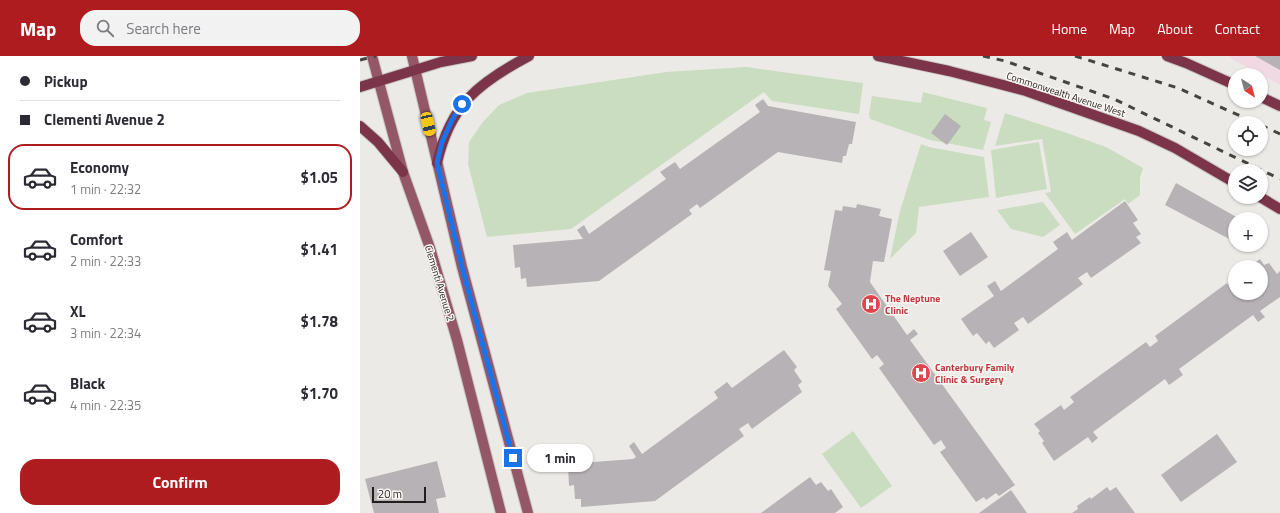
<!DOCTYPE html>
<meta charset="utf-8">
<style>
body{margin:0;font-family:"Titillium Web",sans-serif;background:#f2f2f3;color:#2b2b33;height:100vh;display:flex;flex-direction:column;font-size:15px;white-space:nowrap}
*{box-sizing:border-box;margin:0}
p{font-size:13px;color:#7c7c81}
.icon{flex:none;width:22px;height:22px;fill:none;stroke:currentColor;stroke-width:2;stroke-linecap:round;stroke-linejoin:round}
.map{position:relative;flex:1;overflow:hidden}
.details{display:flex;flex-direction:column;background:#fff;width:360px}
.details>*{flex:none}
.top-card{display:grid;align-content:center;height:88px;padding:0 20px;background:#fff}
.needle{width:26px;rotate:144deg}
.fabs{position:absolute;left:868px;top:12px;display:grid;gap:8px}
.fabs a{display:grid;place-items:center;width:40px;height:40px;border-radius:50%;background:#fff;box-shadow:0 1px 3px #0004;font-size:20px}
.scale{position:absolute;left:12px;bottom:10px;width:54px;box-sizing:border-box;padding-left:4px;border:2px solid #201f1d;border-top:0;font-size:11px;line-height:14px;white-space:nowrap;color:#201f1d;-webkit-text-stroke:3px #faf7f3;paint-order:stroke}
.end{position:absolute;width:18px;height:18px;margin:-9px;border:5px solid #1a73e8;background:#fff;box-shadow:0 0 0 2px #fff}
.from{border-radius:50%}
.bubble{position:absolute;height:28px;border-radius:14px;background:#fff;box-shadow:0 1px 3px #0004;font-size:13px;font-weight:700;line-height:28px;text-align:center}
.car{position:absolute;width:12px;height:24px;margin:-12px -6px;border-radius:5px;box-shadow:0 0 3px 1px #0007;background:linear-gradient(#f5c518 24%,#345 0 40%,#f5c518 0 76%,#345 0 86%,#f5c518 0)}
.top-card b{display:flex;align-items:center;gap:14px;height:38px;font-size:15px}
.top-card b+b{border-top:1px solid #e1e1e2}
.top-card i{width:10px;height:10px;background:#2b2b33}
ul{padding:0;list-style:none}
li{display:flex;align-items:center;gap:12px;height:66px;margin:0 8px 6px;padding:0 12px;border:2px solid transparent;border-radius:16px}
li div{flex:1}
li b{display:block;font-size:15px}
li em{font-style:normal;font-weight:700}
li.on{border-color:#ae1c20}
li>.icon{width:36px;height:36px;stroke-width:1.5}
.action{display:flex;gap:8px;margin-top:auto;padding:8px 20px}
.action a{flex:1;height:46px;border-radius:16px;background:#ae1c20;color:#fff;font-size:16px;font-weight:700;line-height:46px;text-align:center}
header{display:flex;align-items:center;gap:24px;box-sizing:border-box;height:56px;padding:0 20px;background:#ae1c20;color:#fff}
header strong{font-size:19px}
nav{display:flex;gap:22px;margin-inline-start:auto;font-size:14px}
.search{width:280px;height:36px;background:#f2f2f3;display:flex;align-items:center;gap:10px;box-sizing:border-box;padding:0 14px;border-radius:16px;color:#7c7c81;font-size:15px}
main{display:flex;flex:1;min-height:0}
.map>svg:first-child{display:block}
.commercial{fill:#f1d9e4}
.green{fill:#cbddc1}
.building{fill:#b7b2b5}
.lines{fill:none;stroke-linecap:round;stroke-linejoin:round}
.secondary-casing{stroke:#c7c5c2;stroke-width:12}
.primary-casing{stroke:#c7c5c2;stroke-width:12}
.secondary{stroke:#945768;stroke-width:10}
.primary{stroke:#7c344b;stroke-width:10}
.rail{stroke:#454442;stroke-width:3;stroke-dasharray:7 7;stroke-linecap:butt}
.route{stroke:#1a73e8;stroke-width:5}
.labels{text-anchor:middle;stroke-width:3;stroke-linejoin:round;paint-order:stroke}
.street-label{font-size:10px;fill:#201f1d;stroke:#faf7f3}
.health-label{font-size:10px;font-weight:bold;fill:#be3a42;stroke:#faf7f3;text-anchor:start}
</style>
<header>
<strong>Map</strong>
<div class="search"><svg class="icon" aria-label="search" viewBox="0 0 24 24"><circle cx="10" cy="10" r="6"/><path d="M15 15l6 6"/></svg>Search here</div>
<nav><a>Home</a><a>Map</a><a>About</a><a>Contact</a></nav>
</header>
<main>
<section class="details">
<div class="top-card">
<b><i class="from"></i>Pickup</b>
<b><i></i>Clementi Avenue 2</b>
</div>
<ul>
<li class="on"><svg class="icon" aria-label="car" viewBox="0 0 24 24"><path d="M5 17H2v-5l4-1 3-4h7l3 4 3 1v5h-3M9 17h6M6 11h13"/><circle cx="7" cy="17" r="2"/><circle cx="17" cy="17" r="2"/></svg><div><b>Economy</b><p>1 min · 22:32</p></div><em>$1.05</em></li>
<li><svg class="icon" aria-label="car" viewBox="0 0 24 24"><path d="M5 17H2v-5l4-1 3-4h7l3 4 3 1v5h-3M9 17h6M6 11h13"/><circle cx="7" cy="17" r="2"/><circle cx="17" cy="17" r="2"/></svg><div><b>Comfort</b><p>2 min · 22:33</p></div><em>$1.41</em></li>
<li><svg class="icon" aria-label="car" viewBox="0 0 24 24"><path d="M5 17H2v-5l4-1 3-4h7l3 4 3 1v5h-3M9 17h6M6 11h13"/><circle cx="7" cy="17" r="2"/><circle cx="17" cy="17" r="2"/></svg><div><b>XL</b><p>3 min · 22:34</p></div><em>$1.78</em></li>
<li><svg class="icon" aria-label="car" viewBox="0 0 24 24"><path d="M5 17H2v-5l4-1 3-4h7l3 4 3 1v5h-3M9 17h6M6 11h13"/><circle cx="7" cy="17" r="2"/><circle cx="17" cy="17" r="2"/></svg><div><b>Black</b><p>4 min · 22:35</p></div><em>$1.70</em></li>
</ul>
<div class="action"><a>Confirm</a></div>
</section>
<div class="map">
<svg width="920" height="457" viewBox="0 0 920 457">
<rect width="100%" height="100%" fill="#eceae6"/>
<polygon class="commercial" points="869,0 920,0 920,29 874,4"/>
<g class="green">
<polygon points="386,11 503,27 499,58 412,45 404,36 211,173 127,181 108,108 109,86 122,67 139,49 167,37 306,16"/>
<polygon points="563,36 627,52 624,64 631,66 623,94 570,84 510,63 509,58 512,40 561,47"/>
<polygon points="645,57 707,77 746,91 783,112 780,122 780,139 768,148 765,143 715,178 685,137 691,136 682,83 635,90"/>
<polygon points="679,86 687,133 636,142 631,94"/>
<polygon points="561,88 569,91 624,101 629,141 559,151 556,177 530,203 540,155"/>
<polygon points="683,146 700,169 683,181 651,173 637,154"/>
<polygon points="493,375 532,430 501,452 462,398"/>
</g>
<g class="building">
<polygon points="895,0 920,0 920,14"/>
<polygon points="403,43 408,50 496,66 492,88 489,88 486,100 483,100 482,107 418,96 340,152 337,148 329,154 332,158 239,225 167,231 166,222 161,223 160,211 155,212 153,189 223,183 217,174 224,169 229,178 306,123 300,116 315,106 320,113 400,56 395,49"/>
<polygon points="585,58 601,70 587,89 571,77"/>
<polygon points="816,127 880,163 875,163 875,186 805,149"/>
<polygon points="765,145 778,164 773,167 781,178 776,181 781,187 731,222 727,216 718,222 723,228 668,268 663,261 654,267 659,274 634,292 629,285 626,288 617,277 613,280 601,263 634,240 627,230 635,225 641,235 698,193 693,186 707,176 712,184"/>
<polygon points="497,148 521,153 519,160 532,163 524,206 513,205 510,226 547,279 554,273 558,278 550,284 655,429 639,440 636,437 626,444 624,441 616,446 580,396 586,392 581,384 574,389 519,312 524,308 517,299 512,303 476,253 482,248 468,230 471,215 464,214 475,154 482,155 483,150 496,152"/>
<polygon points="611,176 628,201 600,220 583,195"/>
<polygon points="900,203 904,209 909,207 917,218 920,215 920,241 900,255 905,261 898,266 893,259 819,313 823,319 809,329 805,323 733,376 738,382 732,387 728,381 694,405 682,387 684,385 678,377 680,375 674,368 701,349 704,354 714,346 710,341 786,286 790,291 798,285 795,280 867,227 871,232 875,229 875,237 901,237 901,211 889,211"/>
<polygon points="424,294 437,311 434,314 442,326 438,329 442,336 392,373 388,367 379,373 384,380 295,445 221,451 221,443 215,443 214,429 209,430 208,408 273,403 276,401 269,390 274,386 282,398 358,342 354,336 367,326 372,332"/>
<polygon points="857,378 877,406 821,446 801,419"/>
<polygon points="77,405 86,441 76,443 79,457 14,457 5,423"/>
<polygon points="450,421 456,429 461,426 468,435 471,433 483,451 475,457 401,457"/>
<polygon points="747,431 750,435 756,431 775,457 712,457 718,453 717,450 730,441 731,443"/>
<polygon points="651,434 667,457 619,457"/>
</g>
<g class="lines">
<defs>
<g id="secondary">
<polyline points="12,0 43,116 70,192 97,284 141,457"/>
<polyline points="52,0 102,211 168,457"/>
</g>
<g id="primary">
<polyline points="518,0 589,15 666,35 779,75 815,92 875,127"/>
<polyline points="807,0 826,7 875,29"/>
<polyline points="0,31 81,6 112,0"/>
<polyline points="901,41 920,50"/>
<polyline points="0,70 18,86 43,116"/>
<path d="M77 107C90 49 118 27 169 0"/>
<polyline points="900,141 920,153"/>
</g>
</defs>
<use href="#secondary" class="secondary-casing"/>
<use href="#primary" class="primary-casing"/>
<use href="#secondary" class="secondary"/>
<use href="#primary" class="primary"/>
<g class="rail">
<polyline points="623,0 645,5 754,43 920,123"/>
<polyline points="715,0 818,32 896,67"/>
<polyline points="0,4 16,0"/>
<polyline points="901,69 920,78"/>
</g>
</g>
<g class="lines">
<polyline class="route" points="102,48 92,64 82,86 77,107 102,211 153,402"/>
</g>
<defs>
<symbol id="hospital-disc" viewBox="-11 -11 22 22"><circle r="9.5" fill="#e0444e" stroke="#faf7f3"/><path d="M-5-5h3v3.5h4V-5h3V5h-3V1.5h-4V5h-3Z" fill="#fff"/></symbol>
</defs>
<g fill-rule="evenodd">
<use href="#hospital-disc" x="500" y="237" width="22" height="22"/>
<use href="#hospital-disc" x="550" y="306" width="22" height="22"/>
</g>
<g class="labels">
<g class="street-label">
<text transform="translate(706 38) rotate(18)" y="4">Commonwealth Avenue West</text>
<text transform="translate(80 227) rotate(73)" y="4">Clementi Avenue 2</text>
</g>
<g class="health-label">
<text x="525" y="246">The Neptune<tspan x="525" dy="12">Clinic</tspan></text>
<text x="575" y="315">Canterbury Family<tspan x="575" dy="12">Clinic &amp; Surgery</tspan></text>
</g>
</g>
</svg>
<div class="fabs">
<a><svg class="needle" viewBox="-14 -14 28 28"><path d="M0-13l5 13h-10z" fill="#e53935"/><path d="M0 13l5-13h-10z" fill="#7c7c81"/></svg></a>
<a><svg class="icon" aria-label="locate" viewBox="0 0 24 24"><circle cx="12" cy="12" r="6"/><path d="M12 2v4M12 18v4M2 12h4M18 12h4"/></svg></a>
<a><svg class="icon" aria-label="layers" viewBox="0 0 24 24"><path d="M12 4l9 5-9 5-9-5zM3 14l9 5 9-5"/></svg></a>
<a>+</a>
<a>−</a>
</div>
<div class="scale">20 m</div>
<i class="end from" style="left:102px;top:48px"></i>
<i class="end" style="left:153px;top:402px"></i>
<div class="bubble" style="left:167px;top:388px;width:66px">1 min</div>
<i class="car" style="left:68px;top:68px;rotate:167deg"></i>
</div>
</main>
